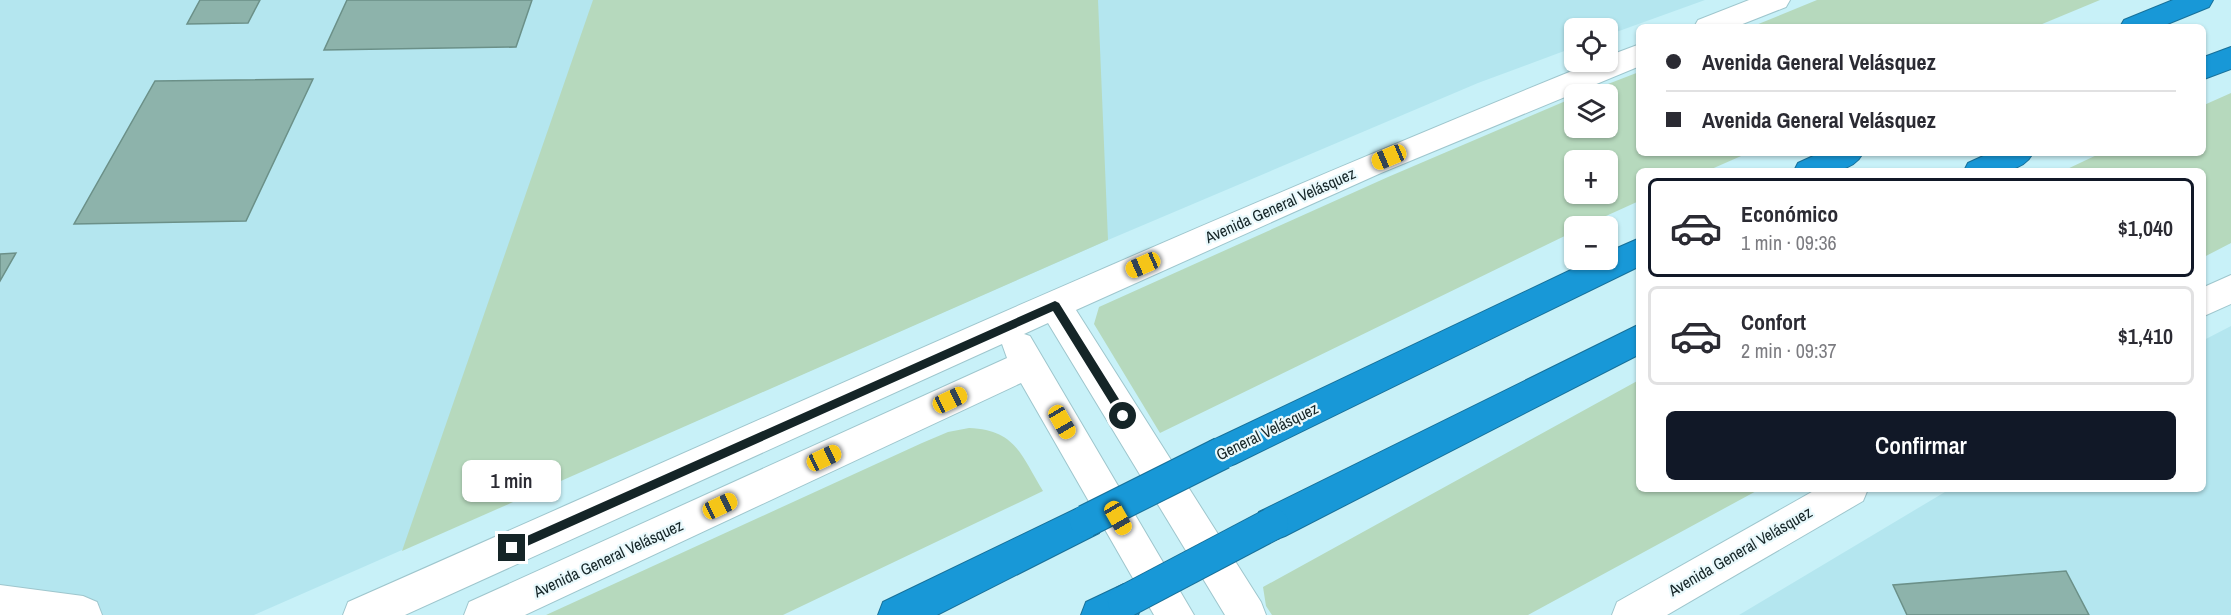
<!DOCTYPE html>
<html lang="es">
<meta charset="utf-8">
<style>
body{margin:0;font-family:"Archivo Narrow",sans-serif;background:#f7f7f7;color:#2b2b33;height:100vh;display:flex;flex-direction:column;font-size:22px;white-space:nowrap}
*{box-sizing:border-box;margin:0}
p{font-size:20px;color:#7c7c81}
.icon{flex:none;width:33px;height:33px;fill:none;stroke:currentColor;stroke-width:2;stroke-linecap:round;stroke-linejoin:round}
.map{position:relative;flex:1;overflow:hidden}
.panel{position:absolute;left:1636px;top:168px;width:570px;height:324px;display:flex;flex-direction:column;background:#fff;border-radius:9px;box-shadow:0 2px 4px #0004}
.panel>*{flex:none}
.guide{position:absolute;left:1636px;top:24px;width:570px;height:132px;border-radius:9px;box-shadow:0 2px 4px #0004;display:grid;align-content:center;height:132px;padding:0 30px;background:#fff}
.buttons{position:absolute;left:1564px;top:18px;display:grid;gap:12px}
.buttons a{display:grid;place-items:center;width:54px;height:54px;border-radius:9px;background:#fff;box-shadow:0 2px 4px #0004;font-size:30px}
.end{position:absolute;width:27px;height:27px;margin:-14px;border:8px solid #152527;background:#fff;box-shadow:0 0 0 3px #fff}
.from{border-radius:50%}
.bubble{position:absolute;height:42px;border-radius:9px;background:#fff;box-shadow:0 2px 4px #0004;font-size:20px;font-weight:600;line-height:42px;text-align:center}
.car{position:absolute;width:18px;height:36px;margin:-18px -9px;border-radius:8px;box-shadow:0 0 4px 2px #0007;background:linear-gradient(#f5c518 24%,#345 0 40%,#f5c518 0 76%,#345 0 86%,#f5c518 0)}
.guide b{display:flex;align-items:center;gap:21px;height:57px;font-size:22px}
.guide b+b{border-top:2px solid #e1e1e2}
.guide i{width:15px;height:15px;background:#2b2b33}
ul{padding:10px 0 0;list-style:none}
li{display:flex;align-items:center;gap:18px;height:99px;margin:0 12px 9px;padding:0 18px;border:3px solid #e1e1e2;border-radius:9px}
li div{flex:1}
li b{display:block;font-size:22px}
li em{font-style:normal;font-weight:600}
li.current{border-color:#111827}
li>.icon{width:54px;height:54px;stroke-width:1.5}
.button{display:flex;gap:12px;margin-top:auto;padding:12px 30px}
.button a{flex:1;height:69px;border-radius:9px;background:#111827;color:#fff;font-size:24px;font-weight:600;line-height:69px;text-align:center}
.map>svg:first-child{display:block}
.built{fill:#b4e6ef}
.green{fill:#b6d9bd;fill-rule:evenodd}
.building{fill:#8db3ab;stroke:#6b9088;stroke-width:1.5}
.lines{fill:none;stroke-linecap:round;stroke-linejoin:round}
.tertiary-casing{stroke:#9ec6cd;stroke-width:2}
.motorway-casing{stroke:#177099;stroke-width:2}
.tertiary{fill:#fff;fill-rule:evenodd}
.motorway{fill:#1898d7;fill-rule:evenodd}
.motorway-bridge-casing{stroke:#177099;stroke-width:34;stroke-linecap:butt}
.motorway-bridge{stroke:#1898d7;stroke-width:32}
.route{fill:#152527}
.labels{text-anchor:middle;stroke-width:4.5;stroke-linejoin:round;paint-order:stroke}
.street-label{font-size:16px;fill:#152527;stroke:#e9f9fc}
</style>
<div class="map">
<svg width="2231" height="615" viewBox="0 0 2231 615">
<rect width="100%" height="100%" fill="#c8f1f8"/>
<g class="built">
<polygon points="0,0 1705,0 1608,35 1608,28 1575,28 1575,47 1478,83 1108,240 254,615 0,615"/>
<polygon points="2231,326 2231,615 1739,615 1950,489 2204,489 2204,340"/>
</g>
<g class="green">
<polygon points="593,0 1098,0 1108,240 402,551"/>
<polygon points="1817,0 2100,0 2035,27 1751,27"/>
<path d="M1639 72 1640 153H1748L1707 171H1640L1639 201 1584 226H1575V231L1160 433 1094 324 1099 307 1388 177 1575 97V128H1608V94H1582ZM1608 160V194H1575V160Z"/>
<polygon points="2231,93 2231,243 2204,257 2204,171 2063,171 2101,153 2204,153 2204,105"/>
<polygon points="1639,380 1640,489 1760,489 1528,615 1272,615 1266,606 1263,587"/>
<path d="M969 428C1016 430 1021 455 1043 491L783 615H546L922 443 948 432Z"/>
</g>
<g class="building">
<polygon points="200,0 260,0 248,23 187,24"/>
<polygon points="347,0 532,0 516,47 324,50"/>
<polygon points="313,79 246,221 74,224 155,81"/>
<polygon points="16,253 0,281 0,254"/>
<polygon points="2066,571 2089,615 1907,615 1893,585"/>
</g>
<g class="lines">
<defs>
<g id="tertiary">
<polygon points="1749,0 1790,0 1786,7 1735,27 1694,27 1698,20"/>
<path d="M1640 44V66L1381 173 1076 310 1261 602 1266 615H1225L1048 323 1024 334 1030 336 1194 615H1154L1021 383 525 615H464L469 602 1007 358 1002 344 405 615H343L348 602C762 419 1175 232 1594 62H1608V56Z"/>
<polygon points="2231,275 2231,304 2204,316 2204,287"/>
<polygon points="1817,489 1868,489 1863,501 1667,615 1612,615 1617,602"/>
<polygon points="0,585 83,596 97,602 102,615 0,615"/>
</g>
<g id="motorway">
<polygon points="2173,0 2213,0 2209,7 2160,27 2120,27 2124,20"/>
<polygon points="2231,47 2231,69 2204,79 2204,57"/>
<path d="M1820 153H1863C1850 177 1817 171 1794 171L1798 163Z"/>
<path d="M1990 153H2033C2020 177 1987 171 1964 171L1968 163Z"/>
<polygon points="1640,238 1640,266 1235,464 1222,469 1209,464 1204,453 1209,442 1592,260 1608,260 1608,252"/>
<polygon points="1640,324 1640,354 1285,536 1272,541 1259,536 1254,524 1259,512"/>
<polygon points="1086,504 1099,509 1104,521 1099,533 937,615 878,615 883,602"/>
<polygon points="1124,584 1138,589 1143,602 1138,615 1081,615 1086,602"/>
</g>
</defs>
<use href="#tertiary" class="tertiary-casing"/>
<use href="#motorway" class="motorway-casing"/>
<use href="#tertiary" class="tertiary"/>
<use href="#motorway" class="motorway"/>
<defs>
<g id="motorway-bridge">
<polyline points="1086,521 1222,453"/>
<polyline points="1124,602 1272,524"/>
</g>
</defs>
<use href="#motorway-bridge" class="motorway-bridge-casing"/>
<use href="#motorway-bridge" class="motorway-bridge"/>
</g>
<polygon class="route" points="1055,301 1059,303 1127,412 1127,419 1120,419 1053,311 516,551 509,551 509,544"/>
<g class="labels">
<g class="street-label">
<text transform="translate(1280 205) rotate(-24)" y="6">Avenida General Velásquez</text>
<text transform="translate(1267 431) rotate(-26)" y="6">General Velásquez</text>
<text transform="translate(1740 551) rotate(-30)" y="6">Avenida General Velásquez</text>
<text transform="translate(608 558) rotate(-25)" y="6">Avenida General Velásquez</text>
</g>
</g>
</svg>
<div class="buttons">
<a><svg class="icon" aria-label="locate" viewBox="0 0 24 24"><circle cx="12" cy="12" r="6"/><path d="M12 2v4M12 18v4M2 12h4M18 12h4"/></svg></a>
<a><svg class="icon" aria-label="layers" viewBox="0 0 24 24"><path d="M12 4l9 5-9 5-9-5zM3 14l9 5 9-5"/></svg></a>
<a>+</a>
<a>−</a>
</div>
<i class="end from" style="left:1123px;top:416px"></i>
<i class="end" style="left:512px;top:548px"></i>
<div class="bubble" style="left:462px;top:460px;width:99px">1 min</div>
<i class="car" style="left:1389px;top:157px;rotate:247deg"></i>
<i class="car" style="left:1143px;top:265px;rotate:246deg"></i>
<i class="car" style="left:950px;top:400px;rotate:65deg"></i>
<i class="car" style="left:1062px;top:422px;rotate:150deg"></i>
<i class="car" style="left:824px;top:458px;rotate:65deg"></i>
<i class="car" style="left:720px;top:506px;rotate:65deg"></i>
<i class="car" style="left:1118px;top:518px;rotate:150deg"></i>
<div class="guide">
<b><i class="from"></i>Avenida General Velásquez</b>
<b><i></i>Avenida General Velásquez</b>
</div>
<section class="panel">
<ul>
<li class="current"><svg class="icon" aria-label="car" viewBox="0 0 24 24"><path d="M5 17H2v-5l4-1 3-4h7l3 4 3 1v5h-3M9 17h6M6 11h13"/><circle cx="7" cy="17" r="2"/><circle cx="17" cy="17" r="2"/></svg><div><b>Económico</b><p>1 min · 09:36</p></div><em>$1,040</em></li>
<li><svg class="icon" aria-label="car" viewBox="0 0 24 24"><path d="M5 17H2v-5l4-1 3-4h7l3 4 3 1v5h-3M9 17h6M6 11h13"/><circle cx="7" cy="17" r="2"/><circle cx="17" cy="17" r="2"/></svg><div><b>Confort</b><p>2 min · 09:37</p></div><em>$1,410</em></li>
</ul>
<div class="button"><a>Confirmar</a></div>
</section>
</div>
